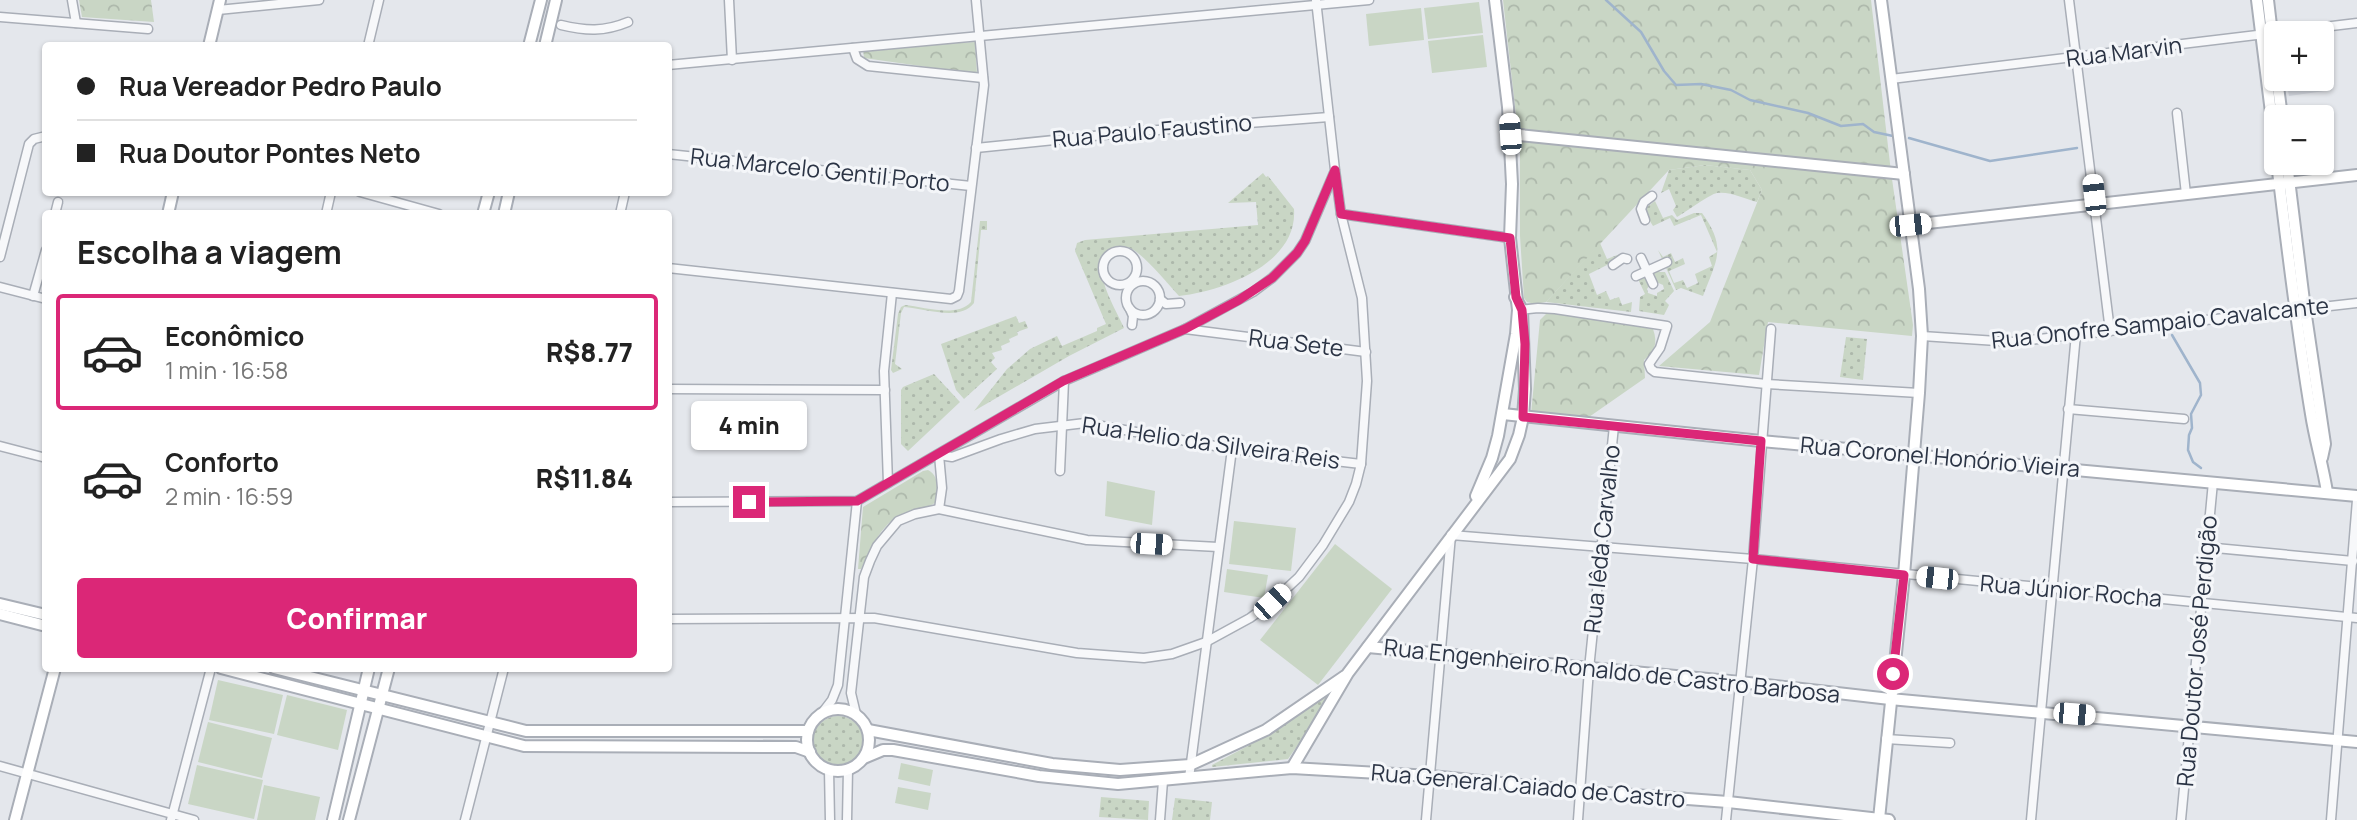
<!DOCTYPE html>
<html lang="pt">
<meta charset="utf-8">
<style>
body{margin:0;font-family:Manrope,sans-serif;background:#f6f6f6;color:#222;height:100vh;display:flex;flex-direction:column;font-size:26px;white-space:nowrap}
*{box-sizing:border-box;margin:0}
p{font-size:23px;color:#767676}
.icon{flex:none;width:38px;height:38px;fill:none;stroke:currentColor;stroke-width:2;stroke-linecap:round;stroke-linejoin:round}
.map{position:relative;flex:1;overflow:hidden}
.sheet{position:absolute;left:42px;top:210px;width:630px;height:462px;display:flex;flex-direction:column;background:#fff;border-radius:7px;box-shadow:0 2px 5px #0004}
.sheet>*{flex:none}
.top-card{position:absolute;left:42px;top:42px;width:630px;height:154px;border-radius:7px;box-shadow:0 2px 5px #0004;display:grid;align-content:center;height:154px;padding:0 35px;background:#fff}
.tools{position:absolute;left:2264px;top:21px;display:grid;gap:14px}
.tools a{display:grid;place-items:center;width:70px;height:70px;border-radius:7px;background:#fff;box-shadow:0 2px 5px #0004;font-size:35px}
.end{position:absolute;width:32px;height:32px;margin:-16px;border:9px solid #db2777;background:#fff;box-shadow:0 0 0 4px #fff}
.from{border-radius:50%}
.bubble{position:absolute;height:49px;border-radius:7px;background:#fff;box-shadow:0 2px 5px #0004;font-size:23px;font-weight:800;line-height:49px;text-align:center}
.car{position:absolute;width:21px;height:42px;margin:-21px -10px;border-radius:9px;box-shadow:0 0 5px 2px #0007;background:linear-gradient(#fff 24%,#345 0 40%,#fff 0 76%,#345 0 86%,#fff 0)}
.top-card b{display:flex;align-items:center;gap:24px;height:66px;font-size:26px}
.top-card b+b{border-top:2px solid #e0e0e0}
.top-card i{width:18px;height:18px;background:#222}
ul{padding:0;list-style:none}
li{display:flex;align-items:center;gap:21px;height:116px;margin:0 14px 10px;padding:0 21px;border:4px solid transparent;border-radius:7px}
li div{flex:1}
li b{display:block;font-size:26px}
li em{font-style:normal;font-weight:800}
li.active{border-color:#db2777}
li>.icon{width:63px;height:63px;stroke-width:1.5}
h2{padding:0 35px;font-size:32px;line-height:84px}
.cta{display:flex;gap:14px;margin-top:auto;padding:14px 35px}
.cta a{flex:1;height:80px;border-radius:7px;background:#db2777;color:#fff;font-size:28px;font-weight:800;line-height:80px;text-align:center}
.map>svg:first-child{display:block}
.built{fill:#d2d6de}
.grass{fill:url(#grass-dots)}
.forest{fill:url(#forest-crowns)}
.pitch{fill:#c9d6c5}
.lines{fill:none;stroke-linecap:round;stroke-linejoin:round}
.stream{stroke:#9fb4cc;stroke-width:2.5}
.street-casing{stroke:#a9aeb7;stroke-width:11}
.secondary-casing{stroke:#a9aeb7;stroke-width:14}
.street{stroke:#f7f8fa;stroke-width:8}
.secondary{stroke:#fff;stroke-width:10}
.route{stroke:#db2777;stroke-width:9}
.labels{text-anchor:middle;stroke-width:6;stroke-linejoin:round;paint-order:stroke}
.street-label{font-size:23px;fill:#2b3445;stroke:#f4f6f9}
</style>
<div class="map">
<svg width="2357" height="820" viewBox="0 0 2357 820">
<defs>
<pattern id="grass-dots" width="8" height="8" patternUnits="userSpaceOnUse" patternTransform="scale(1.75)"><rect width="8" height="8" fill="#c9d6c5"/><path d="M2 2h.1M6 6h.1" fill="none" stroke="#adb8ab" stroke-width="1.8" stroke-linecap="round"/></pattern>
<pattern id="forest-crowns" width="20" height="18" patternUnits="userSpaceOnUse" patternTransform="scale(1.75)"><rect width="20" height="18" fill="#c9d6c5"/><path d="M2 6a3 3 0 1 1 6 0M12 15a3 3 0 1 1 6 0" fill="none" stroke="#adb8ab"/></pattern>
</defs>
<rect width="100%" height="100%" fill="#e4e7ec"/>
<polygon class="built" points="2322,36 2325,36 2332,90 2289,96 2286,79 2322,79"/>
<g class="grass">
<path d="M1705 165 1750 170 1762 190 1757 202C1746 199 1729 191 1717 193 1710 194 1686 212 1677 217L1673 210 1676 206 1669 189 1661 193 1669 170Z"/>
<path d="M1263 173 1266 177 1268 176 1294 209C1298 264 1223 291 1179 296 1167 283 1147 258 1132 249 1126 246 1117 245 1111 249 1086 263 1116 309 1124 328L1069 356 974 411 1007 369 1030 349 1057 336 1062 346 1097 331V328L1106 324 1075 251 1077 243 1085 240 1258 225 1256 202 1228 203Z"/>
<path d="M1655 201 1663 218 1672 215 1677 220 1694 213H1702C1727 248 1717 259 1703 296L1681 288 1676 290 1658 250 1663 257 1671 253 1675 262 1683 258 1685 264 1669 271 1674 283 1683 280 1687 288 1698 283 1695 274 1712 266 1709 257 1717 252 1701 215 1674 226 1670 218 1653 226 1643 210Z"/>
<path d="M980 221H987V230H981L974 303C960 322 924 308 904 307L901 313 895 364 902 369 893 373 891 370 898 314 901 307 905 305C924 307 957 318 971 302Z"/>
<polygon points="1600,243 1607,259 1620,254 1621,258 1589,274 1597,295 1606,291 1610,300 1619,297 1622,305 1632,302 1631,312 1546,302"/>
<polygon points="1656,269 1660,272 1665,272 1674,291 1665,301 1669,305 1664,315 1639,311 1640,297 1645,294 1637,277 1647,273 1651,283 1647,289 1648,293 1657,296 1657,293 1664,289 1663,285 1654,281 1649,272"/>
<polygon points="1016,316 1019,323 1025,321 1028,328 1017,332 1018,335 1009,339 1010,342 1001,346 1002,350 992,353 995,358 991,362 997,369 964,399 956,390 941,344"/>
<polygon points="1846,337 1867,339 1863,380 1840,377"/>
<polygon points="934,374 960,402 908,451 901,444 901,390 903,387"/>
<polygon points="1329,693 1330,699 1288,759 1212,767 1212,765 1274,732"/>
<circle cx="838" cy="741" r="25"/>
<polygon points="1101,797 1149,801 1148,820 1099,817"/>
<polygon points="1175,798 1212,802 1210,820 1172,820"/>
</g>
<g class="forest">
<polygon points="79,0 151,0 154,22 82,17"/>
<polygon points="1503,0 1871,0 1891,172 1913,325 1912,336 1768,322 1759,375 1659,366 1710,322 1762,190 1750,170 1705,165 1669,170 1546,302 1535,304 1527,302 1524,298 1520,236 1520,151"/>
<polygon points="975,42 977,74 864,58 863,49"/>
<path d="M1548 312 1653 329C1658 343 1655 352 1644 360L1645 378 1589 417 1531 414 1540 320Z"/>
<path d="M928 470C940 476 938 492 935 503 927 508 916 509 907 512 882 521 872 546 861 569H858L863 507 923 471Z"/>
</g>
<g class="pitch">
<polygon points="1479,2 1483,33 1428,39 1424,8"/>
<polygon points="1421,8 1424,40 1369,46 1366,14"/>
<polygon points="1483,35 1487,67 1432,73 1428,41"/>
<polygon points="1107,481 1155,491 1152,525 1105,516"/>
<polygon points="1234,521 1296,528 1291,571 1229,564"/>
<polygon points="1335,544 1392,589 1318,685 1260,640"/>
<polygon points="1227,569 1268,575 1264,598 1224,592"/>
<polygon points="218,680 283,695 274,734 209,720"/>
<polygon points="287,695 347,710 338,750 277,735"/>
<polygon points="208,722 272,738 262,778 198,762"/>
<polygon points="901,763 933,770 930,786 898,779"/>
<polygon points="197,765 263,780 254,819 188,804"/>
<polygon points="264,785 320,797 315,820 257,820"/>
<polygon points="898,787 931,793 928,810 895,803"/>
</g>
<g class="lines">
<g class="stream">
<polyline points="1606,0 1641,32 1664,71 1676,85 1701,84 1731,90 1750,100 1808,113 1841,126 1863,124 1874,132 1893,136"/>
<polyline points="1909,138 1990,161 2077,148"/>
<polyline points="2172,335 2200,383 2201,395 2191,414 2192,428 2189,435 2188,450 2193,462 2201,468"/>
</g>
<defs>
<g id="street">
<polyline points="72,0 76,23"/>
<polyline points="729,0 732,60"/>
<polyline points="2069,0 2110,331"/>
<polyline points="218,10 319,0"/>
<polyline points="0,17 148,29"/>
<path d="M561 25C586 31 604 32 628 22"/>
<polyline points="368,46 379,0"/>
<polyline points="853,48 857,59 868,66 983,78"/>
<polyline points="668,65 1369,0"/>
<polyline points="1891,79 2357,23"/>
<polyline points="2177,113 2186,194"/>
<polyline points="976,148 1132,132 1329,117"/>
<polyline points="668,154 971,186"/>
<polyline points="360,192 439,214"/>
<polyline points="55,214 58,202"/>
<polyline points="326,214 331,192"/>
<polyline points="620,214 625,192"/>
<polyline points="1341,214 1510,238"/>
<polyline points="1645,220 1641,209 1644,202 1652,196"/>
<circle cx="1120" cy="268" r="17"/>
<polyline points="0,257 29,144 34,139 46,136"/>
<polyline points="1641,258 1653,284"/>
<polyline points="1613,265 1623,258 1627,259"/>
<polyline points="668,268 951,299 957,296 959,291 984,85 976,0"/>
<polyline points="1636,276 1667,262"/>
<circle cx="1143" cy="298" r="17"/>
<polyline points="0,287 46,299"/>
<polyline points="33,296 46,250"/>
<polyline points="1160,299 1166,304 1180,303"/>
<polyline points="1130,309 1133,316 1132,325"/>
<polyline points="1518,310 1538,308 1555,309 1667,326 1660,348 1649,364 1651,369 1655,372 1766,384 1919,393"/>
<polyline points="1185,329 1366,352"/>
<polyline points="1922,336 2012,342 2357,303"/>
<polyline points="668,389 885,390"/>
<polyline points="2068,409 2184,419"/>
<polyline points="0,446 46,458"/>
<polyline points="939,455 952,457 1001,439 1035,429 1085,423 1232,449 1361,464"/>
<polyline points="939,455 942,488 939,509"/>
<polyline points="1060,471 1064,381"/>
<polyline points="888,483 884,371 892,293"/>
<polyline points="668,502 857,501 1064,381 1185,329 1253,292 1272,278 1297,253 1305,241 1334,173"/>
<polyline points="2205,547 2353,561"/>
<polyline points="668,619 874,618 1077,653 1144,658 1172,654 1206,642 1250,618 1272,602 1299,577 1323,545 1349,502 1356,484 1361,464 1367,381 1362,298 1341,214 1335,170 1316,0"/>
<polyline points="822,713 832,700 838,685 857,501"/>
<polyline points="856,714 851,693 864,577 870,561 877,546 898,521 915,514 939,509 1087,540 1218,547"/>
<polyline points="1886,739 1950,743"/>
<polyline points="0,766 194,820"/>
<polyline points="829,770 830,820"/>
<polyline points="1189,778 1232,449"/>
<polyline points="171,820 211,668"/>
<polyline points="465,820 504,668"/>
<polyline points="847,820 848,769"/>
<polyline points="1160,820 1163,781"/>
<polyline points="1426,820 1451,535 1753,559 2357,618"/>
<polyline points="1578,820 1589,669 1614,426"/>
<polyline points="1726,820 1753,559 1771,329"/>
<polyline points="2031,820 2076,334"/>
<polyline points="2181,820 2213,482"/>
<polyline points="2331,820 2357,500"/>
</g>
<g id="secondary">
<polyline points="2257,0 2277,161"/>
<polyline points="2268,0 2277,76"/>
<polyline points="209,46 220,0"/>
<polyline points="529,46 541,0"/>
<polyline points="545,46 556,0"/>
<polyline points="2277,79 2282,117"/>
<polyline points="1510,134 1904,174"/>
<path d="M2277 163C2287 247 2297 330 2311 414 2315 440 2323 466 2327 492"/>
<polyline points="2287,163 2305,309 2325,444 2322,458"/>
<polyline points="168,214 173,192"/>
<polyline points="483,214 489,192"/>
<polyline points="504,214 509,192"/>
<polyline points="1910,225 2357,175"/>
<polyline points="1503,414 1761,441 2357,496"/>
<polyline points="1476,496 1492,458 1498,436 1516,334 1518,310 1510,238 1512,184 1508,107 1495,0"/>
<polyline points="0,604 46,615"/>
<polyline points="0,614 46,626"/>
<polyline points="1368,647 1740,682 1890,699 2357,742"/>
<polyline points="221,668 524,746 796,747 810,752"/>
<polyline points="274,668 526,731 808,731"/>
<circle cx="838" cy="740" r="31"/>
<polyline points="868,730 1052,764 1120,770 1190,765 1266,730 1345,676"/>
<polyline points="864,758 883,750 893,750 1039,776 1118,784 1292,768 1431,776 1580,791 1728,802 1889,820"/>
<polyline points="1292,768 1348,673 1510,459 1519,435 1523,417 1525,389 1522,310 1515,297"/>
<polyline points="1879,819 1904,575 1919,393 1922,336 1919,289 1881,0"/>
<polyline points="15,820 55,668"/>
<polyline points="333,820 369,668"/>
<polyline points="349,820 389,668"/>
</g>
</defs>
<use href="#street" class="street-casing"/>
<use href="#secondary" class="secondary-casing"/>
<use href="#street" class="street"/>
<use href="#secondary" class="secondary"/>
</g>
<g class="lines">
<polyline class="route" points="749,502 857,501 1063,381 1185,329 1239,300 1272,278 1297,253 1305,241 1335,170 1341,214 1510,238 1516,297 1522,310 1525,344 1523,417 1761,441 1753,559 1904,575 1893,674"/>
</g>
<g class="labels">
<g class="street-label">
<text transform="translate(2124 52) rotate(-7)" y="8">Rua Marvin</text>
<text transform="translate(1152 131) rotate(-5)" y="8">Rua Paulo Faustino</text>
<text transform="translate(820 170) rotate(6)" y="8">Rua Marcelo Gentil Porto</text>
<text transform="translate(2160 323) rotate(-6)" y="8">Rua Onofre Sampaio Cavalcante</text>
<text transform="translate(1296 343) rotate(7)" y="8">Rua Sete</text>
<text transform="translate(1211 443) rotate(8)" y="8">Rua Helio da Silveira Reis</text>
<text transform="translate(1940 457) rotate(5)" y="8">Rua Coronel Honório Vieira</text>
<text transform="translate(1602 539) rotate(-84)" y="8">Rua Iêda Carvalho</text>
<text transform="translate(2071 591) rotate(5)" y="8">Rua Júnior Rocha</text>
<text transform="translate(2197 651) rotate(-85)" y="8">Rua Doutor José Perdigão</text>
<text transform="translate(1612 671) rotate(6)" y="8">Rua Engenheiro Ronaldo de Castro Barbosa</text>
<text transform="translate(1528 786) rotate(5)" y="8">Rua General Caiado de Castro</text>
</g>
</g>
</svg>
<div class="tools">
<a>+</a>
<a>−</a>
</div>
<i class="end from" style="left:1893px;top:674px"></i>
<i class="end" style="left:749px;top:502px"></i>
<div class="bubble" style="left:691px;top:401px;width:116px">4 min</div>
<i class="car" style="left:1510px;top:134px;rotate:356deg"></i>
<i class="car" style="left:2094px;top:195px;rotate:353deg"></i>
<i class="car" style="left:1910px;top:225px;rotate:84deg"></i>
<i class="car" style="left:1151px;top:544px;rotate:93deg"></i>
<i class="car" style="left:1937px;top:578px;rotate:276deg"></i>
<i class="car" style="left:1272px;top:602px;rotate:47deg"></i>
<i class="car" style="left:2074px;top:714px;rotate:95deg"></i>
<div class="top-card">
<b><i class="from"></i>Rua Vereador Pedro Paulo</b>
<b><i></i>Rua Doutor Pontes Neto</b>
</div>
<section class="sheet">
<h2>Escolha a viagem</h2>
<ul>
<li class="active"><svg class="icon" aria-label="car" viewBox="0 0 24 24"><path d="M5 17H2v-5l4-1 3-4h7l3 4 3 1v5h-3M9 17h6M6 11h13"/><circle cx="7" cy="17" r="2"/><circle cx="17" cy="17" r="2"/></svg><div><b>Econômico</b><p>1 min · 16:58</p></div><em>R$8.77</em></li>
<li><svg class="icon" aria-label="car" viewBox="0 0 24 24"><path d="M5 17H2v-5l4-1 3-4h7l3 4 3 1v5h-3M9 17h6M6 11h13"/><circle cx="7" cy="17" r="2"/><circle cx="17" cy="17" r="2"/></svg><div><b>Conforto</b><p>2 min · 16:59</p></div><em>R$11.84</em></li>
</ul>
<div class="cta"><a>Confirmar</a></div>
</section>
</div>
